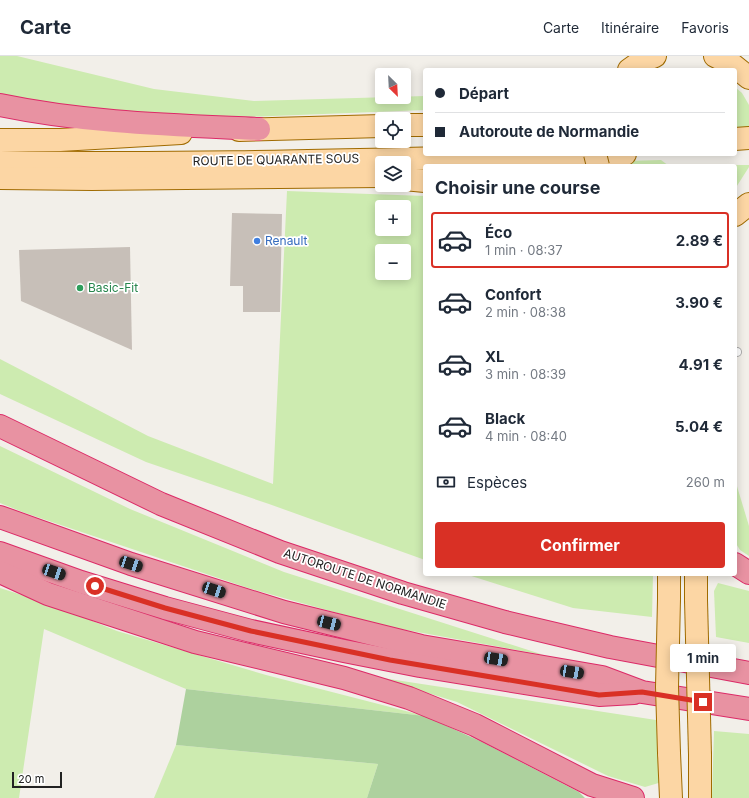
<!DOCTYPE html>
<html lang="fr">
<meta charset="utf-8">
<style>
body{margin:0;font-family:Inter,sans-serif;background:#f6f6f7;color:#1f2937;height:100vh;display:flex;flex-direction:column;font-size:15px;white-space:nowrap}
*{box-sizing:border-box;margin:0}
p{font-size:13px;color:#747a83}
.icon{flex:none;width:22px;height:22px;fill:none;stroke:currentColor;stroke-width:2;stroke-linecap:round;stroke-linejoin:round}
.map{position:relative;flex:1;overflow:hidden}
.side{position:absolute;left:423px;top:108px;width:314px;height:412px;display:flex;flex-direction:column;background:#fff;border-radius:4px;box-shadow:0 2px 10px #0003}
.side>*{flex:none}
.banner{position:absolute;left:423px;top:12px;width:314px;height:88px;border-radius:4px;box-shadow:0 2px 10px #0003;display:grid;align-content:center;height:88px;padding:0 12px;background:#fff}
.needle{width:26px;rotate:156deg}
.controls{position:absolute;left:375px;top:12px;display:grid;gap:8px}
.controls a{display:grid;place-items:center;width:36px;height:36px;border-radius:4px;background:#fff;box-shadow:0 2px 10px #0003;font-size:20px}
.scale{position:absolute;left:12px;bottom:10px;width:50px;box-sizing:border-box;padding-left:4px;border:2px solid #222;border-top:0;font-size:11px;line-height:14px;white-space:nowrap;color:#222;-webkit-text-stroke:3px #fff;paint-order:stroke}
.end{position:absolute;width:18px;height:18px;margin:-9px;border:5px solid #d93025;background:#fff;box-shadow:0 0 0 2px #fff}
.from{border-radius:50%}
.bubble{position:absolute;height:28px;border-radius:4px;background:#fff;box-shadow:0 2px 10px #0003;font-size:13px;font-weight:700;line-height:28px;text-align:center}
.car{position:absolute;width:12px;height:24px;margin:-12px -6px;border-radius:5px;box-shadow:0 0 3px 1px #0007;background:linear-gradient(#222 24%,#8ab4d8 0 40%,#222 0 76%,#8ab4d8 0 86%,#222 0)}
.banner b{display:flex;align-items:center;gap:14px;height:38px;font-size:15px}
.banner b+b{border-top:1px solid #e0e1e3}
.banner i{width:10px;height:10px;background:#1f2937}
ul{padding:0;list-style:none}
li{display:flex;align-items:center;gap:12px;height:56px;margin:0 8px 6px;padding:0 4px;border:2px solid transparent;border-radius:4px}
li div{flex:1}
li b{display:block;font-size:15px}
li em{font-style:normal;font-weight:700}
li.selected{border-color:#d93025}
li>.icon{width:36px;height:36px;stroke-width:1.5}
h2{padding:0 12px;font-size:18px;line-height:48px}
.pay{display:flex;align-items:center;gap:10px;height:44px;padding:0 12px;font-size:15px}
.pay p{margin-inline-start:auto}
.action{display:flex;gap:8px;margin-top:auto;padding:8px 12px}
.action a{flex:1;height:46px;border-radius:4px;background:#d93025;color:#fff;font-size:16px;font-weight:700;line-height:46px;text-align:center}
header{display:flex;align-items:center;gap:24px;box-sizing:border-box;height:56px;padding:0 20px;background:#fff;border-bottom:1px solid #e0e1e3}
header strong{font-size:19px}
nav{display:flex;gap:22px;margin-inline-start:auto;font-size:14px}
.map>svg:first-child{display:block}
.grass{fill:#cdebb0;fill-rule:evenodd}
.forest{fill:#add19e}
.building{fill:#c7bfb8}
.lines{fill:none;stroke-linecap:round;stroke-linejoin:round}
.lane-casing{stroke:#a9a9a9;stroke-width:10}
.primary-casing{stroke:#a06b00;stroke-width:24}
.highway-casing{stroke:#dc2a67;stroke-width:24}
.lane{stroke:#fff;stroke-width:8}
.primary{stroke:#fcd6a4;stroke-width:22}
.highway{stroke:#e892a2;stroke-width:22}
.primary-bridge-casing{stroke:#a06b00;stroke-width:24;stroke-linecap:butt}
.primary-bridge{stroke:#fcd6a4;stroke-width:22}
.route{stroke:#d93025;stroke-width:5}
.shop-dot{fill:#3f7fe0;stroke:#fff;stroke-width:1.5}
.leisure-dot{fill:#2e9e5b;stroke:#fff;stroke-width:1.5}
.labels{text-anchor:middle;stroke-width:3.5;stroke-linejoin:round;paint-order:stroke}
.street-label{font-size:12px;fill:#222;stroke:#fff}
.shop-label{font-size:12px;fill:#366cbe;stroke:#fff;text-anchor:start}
.leisure-label{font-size:12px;fill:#27864d;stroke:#fff;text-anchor:start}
</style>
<header>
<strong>Carte</strong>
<nav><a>Carte</a><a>Itinéraire</a><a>Favoris</a></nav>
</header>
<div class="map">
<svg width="749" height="742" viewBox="0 0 749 742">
<rect width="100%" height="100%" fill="#f2efe9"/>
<g class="grass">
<polygon points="0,0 17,0 154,33 254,45 425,40 425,54 143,65 0,38"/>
<polygon points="735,31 742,37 749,49 749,72 735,73"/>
<polygon points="661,104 669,110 628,110 626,105"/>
<polygon points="707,109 749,109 749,111 735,133 735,110 704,110"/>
<path d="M287 135 425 140V504L269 448 146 406 0 338V303L148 380 273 428ZM382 151H404V173H382ZM382 195H404V217H382Z"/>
<polygon points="0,390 130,453 284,516 544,599 384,570 248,532 25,457 0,447"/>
<polygon points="735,408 736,427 749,470 749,500 740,494 735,486"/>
<polygon points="465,518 653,518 652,561 573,552"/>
<polygon points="718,527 749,535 749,587 716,581 714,535"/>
<polygon points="0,532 53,549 117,575 266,619 425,660 186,633 44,573 19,742 0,742"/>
<polygon points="376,621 656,664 662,726 645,731 608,720 457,646"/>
<polygon points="714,675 749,678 749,742 712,742"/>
<polygon points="176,689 378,708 367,742 154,742"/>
</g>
<polygon class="forest" points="186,633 425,660 482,686 579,736 585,742 367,742 378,708 176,689"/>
<g class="building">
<polygon points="232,157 282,158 280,256 243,256 243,230 230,230"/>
<polygon points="130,191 132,294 21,245 19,194"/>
</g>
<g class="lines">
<defs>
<polyline id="lane" points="735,296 737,296"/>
<g id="primary">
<polyline points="715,0 733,9 749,22"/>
<polyline points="629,14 640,6 655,0"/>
<polyline points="404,69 425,69"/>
<polyline points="239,74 382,70"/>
<polyline points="735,83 749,82"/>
<polyline points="0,84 60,84 181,77"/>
<path d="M0 106C208 110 416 102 625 98"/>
<polyline points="0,122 92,123 382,120"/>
<polyline points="404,123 425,125"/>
<polyline points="735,159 749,148"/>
<polyline points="669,543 669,518"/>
<polyline points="696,544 696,518"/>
<polyline points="669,697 671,742"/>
<polyline points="700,699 700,742"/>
</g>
<g id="highway">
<path d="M0 49C86 67 172 69 259 73"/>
<polyline points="0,370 161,448 280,496 403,537 505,566 610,591 749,617"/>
<polyline points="0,461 131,508 284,556 421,590 602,621 642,636 749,653"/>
<polyline points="0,497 81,526 165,552 251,575 344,595 420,610 599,639 634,637"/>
<polyline points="735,508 749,517"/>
<polyline points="0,516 48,538 195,586 344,622 409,642 475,669 592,729 633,742"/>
</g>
</defs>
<use href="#lane" class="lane-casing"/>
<use href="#primary" class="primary-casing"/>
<use href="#highway" class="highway-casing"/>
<use href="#lane" class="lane"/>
<use href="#primary" class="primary"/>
<use href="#highway" class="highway"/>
<defs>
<g id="primary-bridge">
<polyline points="595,98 598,110"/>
<polyline points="669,543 667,631 669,697"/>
<polyline points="696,544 700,699"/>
</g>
</defs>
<use href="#primary-bridge" class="primary-bridge-casing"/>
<use href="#primary-bridge" class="primary-bridge"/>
</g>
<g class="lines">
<polyline class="route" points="95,530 165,552 251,575 390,604 599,639 642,636 703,646"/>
</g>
<circle class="shop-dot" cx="257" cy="185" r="4"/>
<circle class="leisure-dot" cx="80" cy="232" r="4"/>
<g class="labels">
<g class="street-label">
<text transform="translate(276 104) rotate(-1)" y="4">ROUTE DE QUARANTE SOUS</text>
<text transform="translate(365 523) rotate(18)" y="4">AUTOROUTE DE NORMANDIE</text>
</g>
<g class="shop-label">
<text x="265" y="189">Renault</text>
</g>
<g class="leisure-label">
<text x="88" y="236">Basic-Fit</text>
</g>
</g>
</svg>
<div class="controls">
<a><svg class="needle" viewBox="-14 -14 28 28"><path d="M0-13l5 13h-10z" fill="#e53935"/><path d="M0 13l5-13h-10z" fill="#747a83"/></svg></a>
<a><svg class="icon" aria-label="locate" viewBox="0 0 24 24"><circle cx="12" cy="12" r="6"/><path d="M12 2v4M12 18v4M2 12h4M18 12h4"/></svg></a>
<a><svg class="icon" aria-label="layers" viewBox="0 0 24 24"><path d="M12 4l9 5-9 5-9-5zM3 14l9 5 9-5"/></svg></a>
<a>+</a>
<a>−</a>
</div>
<div class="scale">20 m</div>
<i class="end from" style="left:95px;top:530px"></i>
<i class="end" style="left:703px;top:646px"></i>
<div class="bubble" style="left:670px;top:588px;width:66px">1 min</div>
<i class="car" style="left:131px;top:508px;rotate:108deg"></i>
<i class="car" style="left:54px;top:516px;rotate:109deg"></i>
<i class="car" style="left:214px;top:534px;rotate:108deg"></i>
<i class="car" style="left:329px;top:567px;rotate:104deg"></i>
<i class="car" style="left:496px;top:603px;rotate:100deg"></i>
<i class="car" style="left:572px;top:616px;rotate:100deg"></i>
<div class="banner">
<b><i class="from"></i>Départ</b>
<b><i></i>Autoroute de Normandie</b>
</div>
<section class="side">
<h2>Choisir une course</h2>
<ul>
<li class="selected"><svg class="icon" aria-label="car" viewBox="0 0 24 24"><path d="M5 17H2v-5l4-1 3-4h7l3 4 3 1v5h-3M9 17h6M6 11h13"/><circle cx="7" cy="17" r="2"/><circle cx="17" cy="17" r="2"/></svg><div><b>Éco</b><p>1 min · 08:37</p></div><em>2.89 €</em></li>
<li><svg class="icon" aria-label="car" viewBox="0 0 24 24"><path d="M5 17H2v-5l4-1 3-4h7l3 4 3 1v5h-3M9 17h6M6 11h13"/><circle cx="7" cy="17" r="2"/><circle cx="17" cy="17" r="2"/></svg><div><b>Confort</b><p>2 min · 08:38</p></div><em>3.90 €</em></li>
<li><svg class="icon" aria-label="car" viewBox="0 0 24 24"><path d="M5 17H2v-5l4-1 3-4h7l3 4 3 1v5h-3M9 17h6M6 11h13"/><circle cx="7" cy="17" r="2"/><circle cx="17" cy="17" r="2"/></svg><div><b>XL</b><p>3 min · 08:39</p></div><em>4.91 €</em></li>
<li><svg class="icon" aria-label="car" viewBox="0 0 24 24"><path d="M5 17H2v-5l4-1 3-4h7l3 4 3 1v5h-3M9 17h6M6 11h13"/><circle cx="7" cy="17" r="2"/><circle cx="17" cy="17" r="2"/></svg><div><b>Black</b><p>4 min · 08:40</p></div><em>5.04 €</em></li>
</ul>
<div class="pay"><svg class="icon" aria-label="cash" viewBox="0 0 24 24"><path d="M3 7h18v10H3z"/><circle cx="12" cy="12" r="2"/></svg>Espèces<p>260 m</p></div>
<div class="action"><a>Confirmer</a></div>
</section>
</div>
